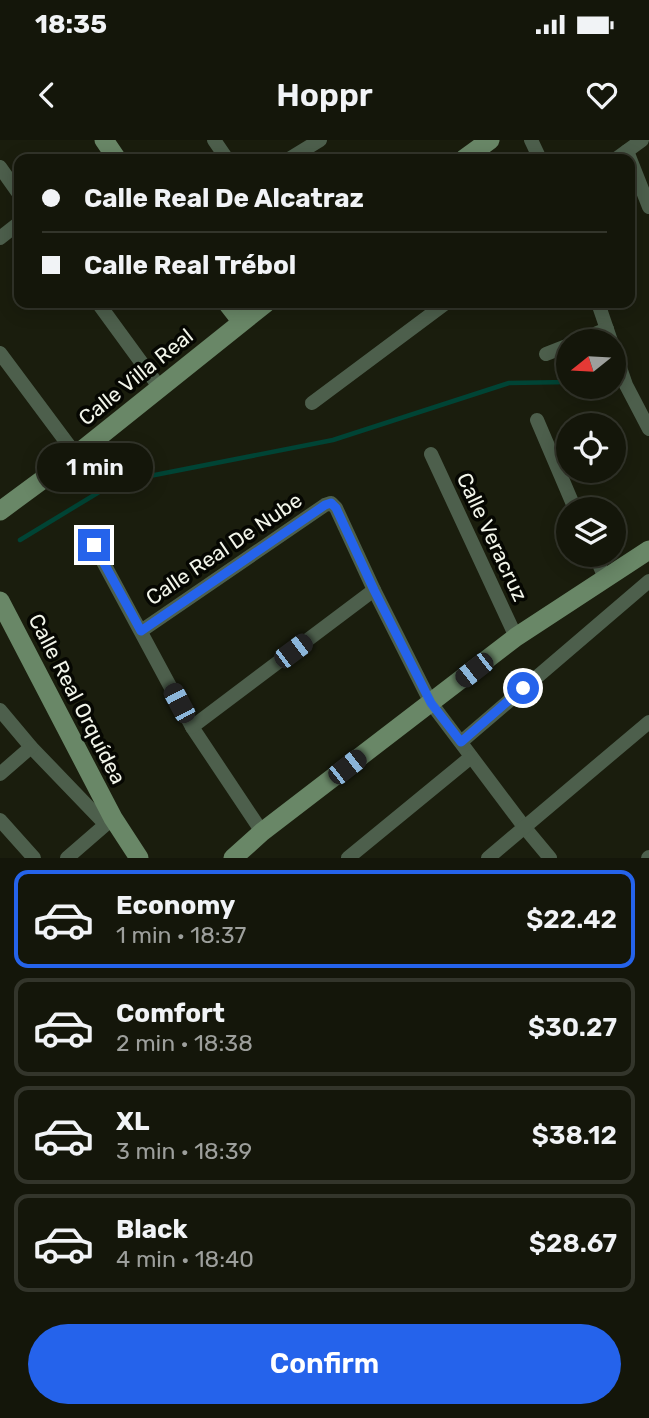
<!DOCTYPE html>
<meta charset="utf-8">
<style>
body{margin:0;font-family:Rubik,sans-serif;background:#1d1f13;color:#f1f3f6;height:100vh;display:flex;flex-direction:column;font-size:26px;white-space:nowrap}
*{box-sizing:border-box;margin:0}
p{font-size:23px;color:#9d9f9c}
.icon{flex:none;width:38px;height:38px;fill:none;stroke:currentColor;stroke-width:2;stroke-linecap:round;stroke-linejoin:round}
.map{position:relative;height:718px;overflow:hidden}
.drawer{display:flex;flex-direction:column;background:#14160a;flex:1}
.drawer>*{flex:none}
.top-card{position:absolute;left:14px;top:14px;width:621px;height:154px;border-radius:14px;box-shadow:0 4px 18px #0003,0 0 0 2px #33352b;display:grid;align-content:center;height:154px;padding:0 28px;background:#14160a}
.needle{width:46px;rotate:252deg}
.tools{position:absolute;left:556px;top:189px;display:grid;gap:14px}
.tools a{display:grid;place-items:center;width:70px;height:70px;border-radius:50%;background:#14160a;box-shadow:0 4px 18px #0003,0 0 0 2px #33352b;font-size:35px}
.end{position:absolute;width:32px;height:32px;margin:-16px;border:9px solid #2563eb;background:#fff;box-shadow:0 0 0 4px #fff}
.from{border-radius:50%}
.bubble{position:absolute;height:49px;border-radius:24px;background:#14160a;box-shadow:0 4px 18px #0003,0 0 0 2px #33352b;font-size:23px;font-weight:600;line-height:49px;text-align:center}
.car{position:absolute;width:21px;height:42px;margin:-21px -10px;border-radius:9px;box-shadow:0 0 5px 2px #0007;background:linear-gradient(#222 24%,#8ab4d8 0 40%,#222 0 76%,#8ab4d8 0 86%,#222 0)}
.top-card b{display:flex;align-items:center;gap:24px;height:66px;font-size:26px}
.top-card b+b{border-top:2px solid #33352b}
.top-card i{width:18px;height:18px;background:#f1f3f6}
ul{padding:12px 0 0;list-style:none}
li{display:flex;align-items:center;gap:21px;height:98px;margin:0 14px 10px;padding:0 14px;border:4px solid #33352b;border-radius:14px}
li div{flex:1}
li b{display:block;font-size:26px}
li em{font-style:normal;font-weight:600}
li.current{border-color:#2563eb}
li>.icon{width:63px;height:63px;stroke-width:1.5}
.action{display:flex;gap:14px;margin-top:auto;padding:14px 28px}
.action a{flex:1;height:80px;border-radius:42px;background:#2563eb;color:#fff;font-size:28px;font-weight:600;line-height:80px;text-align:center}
.status{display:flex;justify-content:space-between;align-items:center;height:49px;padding:0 35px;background:#14160a;direction:ltr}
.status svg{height:19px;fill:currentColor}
header{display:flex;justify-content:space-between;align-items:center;height:91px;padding:0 28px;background:#14160a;font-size:32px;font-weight:600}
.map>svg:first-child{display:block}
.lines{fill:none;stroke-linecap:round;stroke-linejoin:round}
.stream{stroke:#004435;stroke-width:4.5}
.street{stroke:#4d5f4c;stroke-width:14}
.secondary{stroke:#698767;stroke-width:19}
.route{stroke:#2563eb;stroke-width:9}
.labels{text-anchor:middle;stroke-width:7;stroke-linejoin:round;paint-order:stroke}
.street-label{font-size:21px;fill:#f2f5ea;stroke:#060702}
</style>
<div class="status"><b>18:35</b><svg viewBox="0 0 49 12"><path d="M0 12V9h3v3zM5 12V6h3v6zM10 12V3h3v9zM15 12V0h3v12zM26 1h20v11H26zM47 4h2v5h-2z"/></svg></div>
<header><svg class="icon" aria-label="back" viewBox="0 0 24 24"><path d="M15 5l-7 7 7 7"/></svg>Hoppr<svg class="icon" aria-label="heart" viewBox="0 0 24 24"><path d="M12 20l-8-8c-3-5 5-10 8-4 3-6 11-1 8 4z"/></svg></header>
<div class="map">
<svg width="649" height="718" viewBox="0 0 649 718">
<rect width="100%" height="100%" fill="#1a1d0d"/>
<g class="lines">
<polyline class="stream" points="20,400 114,343 333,300 509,243 569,242"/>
<g class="street">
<polyline points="214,0 227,19"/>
<polyline points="531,0 540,19"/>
<polyline points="627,11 649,67"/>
<polyline points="289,19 320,0"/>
<polyline points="616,19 642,0"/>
<polyline points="0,27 19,54"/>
<polyline points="0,98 19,83"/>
<polyline points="98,163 160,248"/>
<polyline points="598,163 611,201"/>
<polyline points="578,201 607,189"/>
<polyline points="614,210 626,245 649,289"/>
<polyline points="0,213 76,315"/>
<polyline points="546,214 569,205"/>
<polyline points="312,263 446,163"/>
<polyline points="537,280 575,369"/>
<polyline points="431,314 516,497"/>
<polyline points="94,405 192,587 262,692"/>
<polyline points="595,415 605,438"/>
<polyline points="141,491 325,365 331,363 336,368 374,450 431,563 525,688 550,718"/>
<polyline points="0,570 31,607 105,684"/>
<polyline points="192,587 374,450"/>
<polyline points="461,602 649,441"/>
<polyline points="0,634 31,607"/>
<polyline points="0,680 34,718"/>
<polyline points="67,718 112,679"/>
<polyline points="348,718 471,617"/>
<polyline points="488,718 649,582"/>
<polyline points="648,718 649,717"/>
</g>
<g class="secondary">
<polyline points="104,0 117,19"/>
<polyline points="464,19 490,0"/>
<polyline points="227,163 241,181"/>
<polyline points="0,371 76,315 266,163"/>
<polyline points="0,461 113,678 139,718"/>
<polyline points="233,718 262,692 516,497 649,410"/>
</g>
</g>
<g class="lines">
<polyline class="route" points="94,405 141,491 325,365 331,363 336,368 374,450 431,563 461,602 523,548"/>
</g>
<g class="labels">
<g class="street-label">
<text transform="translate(136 237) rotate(-39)" y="7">Calle Villa Real</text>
<text transform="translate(492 397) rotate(65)" y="7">Calle Veracruz</text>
<text transform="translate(224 409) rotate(-34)" y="7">Calle Real De Nube</text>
<text transform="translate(77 559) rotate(63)" y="7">Calle Real Orquídea</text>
</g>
</g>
</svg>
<div class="tools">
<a><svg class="needle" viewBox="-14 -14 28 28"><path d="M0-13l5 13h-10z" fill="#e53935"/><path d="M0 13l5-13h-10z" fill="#9d9f9c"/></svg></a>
<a><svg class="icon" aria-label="locate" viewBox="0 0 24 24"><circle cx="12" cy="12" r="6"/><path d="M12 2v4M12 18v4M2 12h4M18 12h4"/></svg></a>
<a><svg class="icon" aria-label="layers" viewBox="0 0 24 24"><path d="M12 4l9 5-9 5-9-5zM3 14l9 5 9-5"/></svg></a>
</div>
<i class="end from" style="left:523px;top:548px"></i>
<i class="end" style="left:94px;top:405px"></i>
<div class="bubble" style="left:37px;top:303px;width:116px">1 min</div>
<i class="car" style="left:293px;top:511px;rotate:53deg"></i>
<i class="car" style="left:474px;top:530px;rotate:232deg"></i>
<i class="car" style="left:179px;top:563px;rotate:332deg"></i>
<i class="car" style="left:347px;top:627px;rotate:52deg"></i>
<div class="top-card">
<b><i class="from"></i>Calle Real De Alcatraz</b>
<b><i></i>Calle Real Trébol</b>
</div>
</div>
<section class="drawer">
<ul>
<li class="current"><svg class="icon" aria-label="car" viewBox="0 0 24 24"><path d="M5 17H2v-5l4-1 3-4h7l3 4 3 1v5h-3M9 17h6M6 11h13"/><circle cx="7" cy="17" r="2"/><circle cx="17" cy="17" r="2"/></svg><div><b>Economy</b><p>1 min · 18:37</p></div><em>$22.42</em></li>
<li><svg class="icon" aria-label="car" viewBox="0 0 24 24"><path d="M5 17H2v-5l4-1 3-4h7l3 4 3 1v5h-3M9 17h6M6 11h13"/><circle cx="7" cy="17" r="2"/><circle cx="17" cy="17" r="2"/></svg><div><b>Comfort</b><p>2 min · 18:38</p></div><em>$30.27</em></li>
<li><svg class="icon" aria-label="car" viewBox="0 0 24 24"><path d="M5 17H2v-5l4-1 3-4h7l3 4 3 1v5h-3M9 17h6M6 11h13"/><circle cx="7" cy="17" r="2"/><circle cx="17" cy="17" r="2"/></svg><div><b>XL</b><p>3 min · 18:39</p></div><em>$38.12</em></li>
<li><svg class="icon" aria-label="car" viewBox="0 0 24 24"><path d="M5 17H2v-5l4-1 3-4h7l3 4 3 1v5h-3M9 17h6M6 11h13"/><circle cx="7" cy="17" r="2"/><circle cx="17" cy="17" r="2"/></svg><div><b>Black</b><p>4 min · 18:40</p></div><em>$28.67</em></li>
</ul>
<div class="action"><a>Confirm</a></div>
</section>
